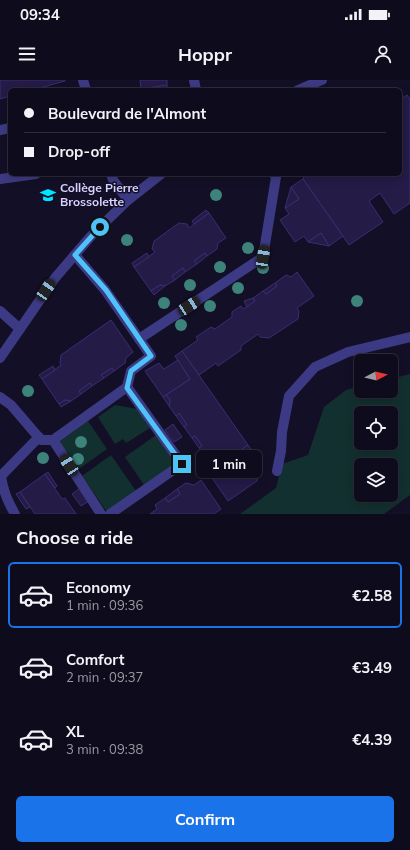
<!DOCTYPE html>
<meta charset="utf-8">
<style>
body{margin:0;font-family:Mulish,sans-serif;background:#171425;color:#f1f3f6;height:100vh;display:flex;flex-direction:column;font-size:15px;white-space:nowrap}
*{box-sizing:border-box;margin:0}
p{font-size:13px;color:#9b9ba3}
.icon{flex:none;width:22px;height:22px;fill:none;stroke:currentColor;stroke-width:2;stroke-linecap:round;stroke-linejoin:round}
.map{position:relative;height:434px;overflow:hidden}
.sheet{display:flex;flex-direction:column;background:#0e0b1c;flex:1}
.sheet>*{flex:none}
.guide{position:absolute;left:8px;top:8px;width:394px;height:88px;border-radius:6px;box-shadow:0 2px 10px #0003,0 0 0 1px #2e2b3b;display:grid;align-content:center;height:88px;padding:0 16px;background:#0e0b1c}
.needle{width:26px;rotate:83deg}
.tools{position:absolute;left:354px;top:274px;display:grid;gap:8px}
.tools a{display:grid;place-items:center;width:44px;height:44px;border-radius:6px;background:#0e0b1c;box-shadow:0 2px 10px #0003,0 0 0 1px #2e2b3b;font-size:20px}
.end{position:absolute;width:18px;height:18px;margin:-9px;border:5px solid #4fc3f7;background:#111;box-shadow:0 0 0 2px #111}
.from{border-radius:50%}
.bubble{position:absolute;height:28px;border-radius:6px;background:#0e0b1c;box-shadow:0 2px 10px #0003,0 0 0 1px #2e2b3b;font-size:13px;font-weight:700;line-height:28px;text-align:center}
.car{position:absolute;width:12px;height:24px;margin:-12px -6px;border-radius:5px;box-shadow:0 0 3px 1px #0007;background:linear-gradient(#222 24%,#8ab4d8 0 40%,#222 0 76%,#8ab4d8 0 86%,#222 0)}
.guide b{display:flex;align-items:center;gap:14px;height:38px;font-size:15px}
.guide b+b{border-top:1px solid #2e2b3b}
.guide i{width:10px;height:10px;background:#f1f3f6}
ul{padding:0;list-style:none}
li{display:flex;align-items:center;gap:12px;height:66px;margin:0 8px 6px;padding:0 8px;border:2px solid transparent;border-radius:6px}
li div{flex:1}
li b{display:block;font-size:15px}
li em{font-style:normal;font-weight:700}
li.on{border-color:#1a73e8}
li>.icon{width:36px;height:36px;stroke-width:1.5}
h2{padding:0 16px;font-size:18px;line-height:48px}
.button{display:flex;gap:8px;margin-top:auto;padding:8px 16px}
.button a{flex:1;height:46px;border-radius:6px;background:#1a73e8;color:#fff;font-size:16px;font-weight:700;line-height:46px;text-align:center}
.status{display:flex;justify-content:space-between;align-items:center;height:28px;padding:0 20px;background:#0e0b1c;direction:ltr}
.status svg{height:11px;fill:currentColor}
header{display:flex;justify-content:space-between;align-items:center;height:52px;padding:0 16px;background:#0e0b1c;font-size:18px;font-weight:700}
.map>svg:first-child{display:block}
.green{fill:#12302f;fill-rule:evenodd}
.building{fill:#241b47;stroke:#3b2d73}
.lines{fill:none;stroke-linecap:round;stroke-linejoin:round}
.minor{stroke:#3d3a85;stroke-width:10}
.tree{fill:#3d827b}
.route{stroke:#4fc3f7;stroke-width:5}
.labels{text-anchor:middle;stroke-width:3;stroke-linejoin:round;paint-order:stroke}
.poi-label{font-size:12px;font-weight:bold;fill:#d9d4ff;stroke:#130f26;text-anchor:start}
</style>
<div class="status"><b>09:34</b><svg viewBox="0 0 49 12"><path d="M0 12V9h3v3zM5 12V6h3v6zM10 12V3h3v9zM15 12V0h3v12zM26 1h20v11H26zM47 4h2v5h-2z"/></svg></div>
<header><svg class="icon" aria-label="menu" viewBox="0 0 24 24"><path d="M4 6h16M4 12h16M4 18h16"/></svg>Hoppr<svg class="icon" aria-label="person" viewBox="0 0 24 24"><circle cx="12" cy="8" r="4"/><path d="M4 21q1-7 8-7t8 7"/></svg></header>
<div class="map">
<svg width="410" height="434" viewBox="0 0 410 434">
<rect width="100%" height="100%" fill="#130f26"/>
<g class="green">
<path d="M410 294V415L384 434H240L276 408 282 384 308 375 324 327 346 310 361 306V311H391V299ZM361 333H391V363H361ZM361 385H391V415H361Z"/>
<polygon points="115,325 138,329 150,348 126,363 123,359 115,364 98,337"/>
<polygon points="88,341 107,369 79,389 59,362"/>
<polygon points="156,355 175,383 144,405 125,377"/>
<polygon points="111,375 136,411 107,432 82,396"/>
</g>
<g class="building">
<polygon points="0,0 65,0 65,1 32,10 10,10 10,16 0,19"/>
<polygon points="140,0 167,0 167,5 141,9"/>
<polygon points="167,5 168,10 141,10 141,9"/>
<polygon points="407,15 410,19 410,123 394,134 380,113 369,121 383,142 349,165 303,99 304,98 301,94 400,94 400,20"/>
<polygon points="303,99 343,156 329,166 321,153 308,162 304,156 295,162 280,140 289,134 285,128 299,119 291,107"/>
<polygon points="291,107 299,119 285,128"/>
<polygon points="206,130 209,133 194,144 192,141"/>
<polygon points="209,133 226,158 218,163 217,169 207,176 205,173 194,181 197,184 185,192 183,188 172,196 175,200 165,206 160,205 151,211 134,187 155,172 152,169 154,161 179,143 187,144 189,148"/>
<polygon points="321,153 329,166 308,162"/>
<polygon points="147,173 149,177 134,187 132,183"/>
<polygon points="205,173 207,176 197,184 194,181"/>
<polygon points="183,188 185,192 175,200 172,196"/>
<polygon points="297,192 314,216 297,228 299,231 298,239 269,258 260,257 258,254 241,266 241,270 218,286 216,283 199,295 182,271 198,260 196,257 211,247 215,249 232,237 232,232 241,226 243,229 255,221 253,218 263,211 266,214 277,206 275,203 286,195 291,197"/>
<polygon points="275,203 277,206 266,214 263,211"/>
<polygon points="160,205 165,206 154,215 151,211"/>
<polygon points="253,218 255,221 247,227 244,221"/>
<polygon points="111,240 133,272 126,278 125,283 114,291 112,288 101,295 104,298 92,306 90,303 79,311 81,314 71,321 65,320 59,324 42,299 61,285 60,283 61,275"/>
<polygon points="182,271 248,365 216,387 211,380 206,379 199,368 202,366 195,356 192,358 184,347 187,345 179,333 176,336 169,326 170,320 166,315 190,299 175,276"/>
<polygon points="178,280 190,299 163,317 145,291 159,283 164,289"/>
<polygon points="53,286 55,290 42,299 39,295"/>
<polygon points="112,288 114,291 104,298 101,295"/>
<polygon points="90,303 92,306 81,314 79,311"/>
<polygon points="166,315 170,320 169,326 163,317"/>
<polygon points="65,320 71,321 61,327 59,324"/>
<polygon points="179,333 187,345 184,347 176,336"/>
<polygon points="173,344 182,357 174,362 165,350"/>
<polygon points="195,356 202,366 199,368 192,358"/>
<polygon points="248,365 260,382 257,401 228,421 208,392"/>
<polygon points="48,392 57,406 55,408 45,394"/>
<polygon points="45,394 62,419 65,418 76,434 35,434 20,412"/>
<polygon points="201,400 221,429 214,434 150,434 157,429 155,425 165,418 168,422 180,414 177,409 186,403 194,405"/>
<polygon points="80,408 89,421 81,426 72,414"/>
<polygon points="177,409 180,414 168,422 165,418"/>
<polygon points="20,412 30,427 26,429 16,414"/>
</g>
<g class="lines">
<g class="minor">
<polyline points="83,0 86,10"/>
<polyline points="194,0 196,10"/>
<polyline points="298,10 322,0"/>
<polyline points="0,50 10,48"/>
<polyline points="111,94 113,100 128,120"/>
<polyline points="0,99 36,94"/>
<polyline points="0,231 20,249"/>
<polyline points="139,259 263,177 276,97 274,94"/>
<polyline points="0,278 55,198 91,156 128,120 161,94"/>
<polyline points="0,317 11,325 41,360 53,360 127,307 131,291 151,276 105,210 75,175"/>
<polyline points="53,360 101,434"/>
<polyline points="277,391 281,371 282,352 289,316 315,287 348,272 410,257"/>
<path d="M15 434C7 421 3 411 1 396L39 357"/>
<polyline points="110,434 182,384 127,307"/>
</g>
</g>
<g class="tree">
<circle cx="216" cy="115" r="6"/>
<circle cx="127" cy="160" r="6"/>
<circle cx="248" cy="168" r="6"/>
<circle cx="220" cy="187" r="6"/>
<circle cx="263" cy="188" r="6"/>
<circle cx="190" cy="205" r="6"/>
<circle cx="238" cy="208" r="6"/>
<circle cx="357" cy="221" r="6"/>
<circle cx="164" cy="223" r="6"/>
<circle cx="210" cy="226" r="6"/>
<circle cx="181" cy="245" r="6"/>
<circle cx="28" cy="311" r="6"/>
<circle cx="81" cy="362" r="6"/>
<circle cx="43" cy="378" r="6"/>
<circle cx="78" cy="379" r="6"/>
</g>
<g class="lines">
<polyline class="route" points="100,147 75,175 106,210 151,276 131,291 127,308 182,384"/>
</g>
<defs>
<symbol id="school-bare" viewBox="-9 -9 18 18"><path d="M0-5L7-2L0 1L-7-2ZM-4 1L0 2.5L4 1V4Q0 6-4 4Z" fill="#00e5ff" stroke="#130f26" stroke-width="2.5" paint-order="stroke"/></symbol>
</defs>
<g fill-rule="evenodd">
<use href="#school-bare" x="37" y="104" width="22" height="22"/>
</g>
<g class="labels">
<g class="poi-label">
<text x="60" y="112">Collège Pierre<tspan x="60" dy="14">Brossolette</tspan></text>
</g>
</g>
</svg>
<div class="tools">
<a><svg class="needle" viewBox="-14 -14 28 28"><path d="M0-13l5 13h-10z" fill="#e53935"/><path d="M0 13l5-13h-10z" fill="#9b9ba3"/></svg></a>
<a><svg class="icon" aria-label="locate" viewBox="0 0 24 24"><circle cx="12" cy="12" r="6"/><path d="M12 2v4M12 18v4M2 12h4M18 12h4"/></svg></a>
<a><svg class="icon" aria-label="layers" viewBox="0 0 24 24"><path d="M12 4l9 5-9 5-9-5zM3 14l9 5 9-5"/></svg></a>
</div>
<i class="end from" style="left:100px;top:147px"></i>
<i class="end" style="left:182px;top:384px"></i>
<div class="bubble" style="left:196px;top:370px;width:66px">1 min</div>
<i class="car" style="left:263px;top:177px;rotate:9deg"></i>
<i class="car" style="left:46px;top:210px;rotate:34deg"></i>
<i class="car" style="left:189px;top:226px;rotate:57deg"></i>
<i class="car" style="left:69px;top:385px;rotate:327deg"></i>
<div class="guide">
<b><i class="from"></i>Boulevard de l'Almont</b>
<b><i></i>Drop-off</b>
</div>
</div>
<section class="sheet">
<h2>Choose a ride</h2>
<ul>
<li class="on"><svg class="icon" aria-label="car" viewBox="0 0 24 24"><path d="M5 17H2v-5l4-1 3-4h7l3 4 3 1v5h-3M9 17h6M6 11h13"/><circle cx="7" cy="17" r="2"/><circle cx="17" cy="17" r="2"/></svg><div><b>Economy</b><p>1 min · 09:36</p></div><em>€2.58</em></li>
<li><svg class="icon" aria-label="car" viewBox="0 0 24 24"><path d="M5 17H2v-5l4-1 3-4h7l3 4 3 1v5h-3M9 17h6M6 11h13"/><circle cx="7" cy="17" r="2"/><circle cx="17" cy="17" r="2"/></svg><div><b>Comfort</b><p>2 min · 09:37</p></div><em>€3.49</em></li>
<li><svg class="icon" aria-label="car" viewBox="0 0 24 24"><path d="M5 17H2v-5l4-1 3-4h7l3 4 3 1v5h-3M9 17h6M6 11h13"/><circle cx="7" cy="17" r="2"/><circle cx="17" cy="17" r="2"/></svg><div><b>XL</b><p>3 min · 09:38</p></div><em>€4.39</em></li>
</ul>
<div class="button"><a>Confirm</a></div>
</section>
